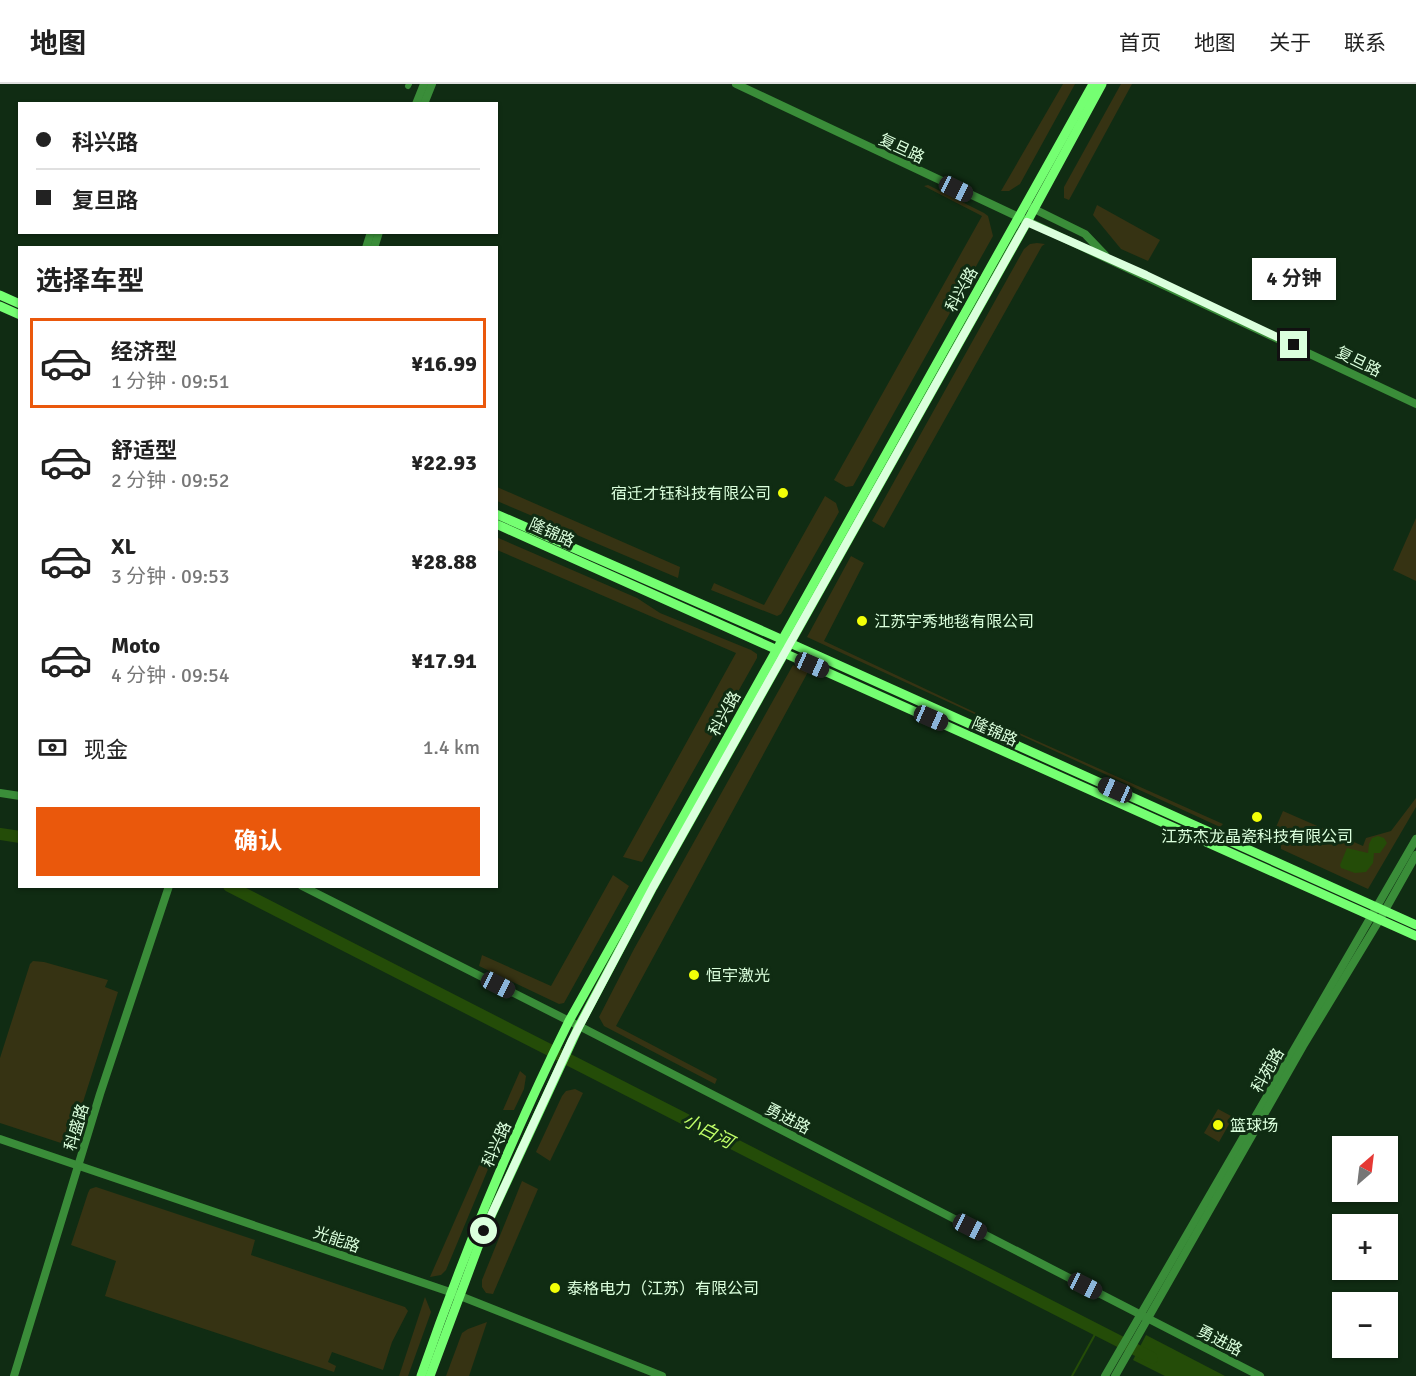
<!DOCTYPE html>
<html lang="zh">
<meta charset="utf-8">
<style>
body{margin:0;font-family:Signika,"Noto Sans SC",sans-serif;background:#f6f6f6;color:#222;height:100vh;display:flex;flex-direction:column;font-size:22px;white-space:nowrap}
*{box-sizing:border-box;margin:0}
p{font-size:20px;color:#767676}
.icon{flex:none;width:33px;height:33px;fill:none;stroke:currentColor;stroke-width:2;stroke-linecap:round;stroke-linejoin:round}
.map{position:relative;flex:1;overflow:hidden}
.panel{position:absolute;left:18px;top:162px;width:480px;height:642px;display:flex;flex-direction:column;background:#fff;border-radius:0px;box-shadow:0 2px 4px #0004}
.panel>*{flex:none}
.banner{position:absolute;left:18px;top:18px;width:480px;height:132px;border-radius:0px;box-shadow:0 2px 4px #0004;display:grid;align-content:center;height:132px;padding:0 18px;background:#fff}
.needle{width:39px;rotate:28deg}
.buttons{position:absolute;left:1332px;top:1052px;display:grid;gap:12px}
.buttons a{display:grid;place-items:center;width:66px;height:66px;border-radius:0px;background:#fff;box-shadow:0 2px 4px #0004;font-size:30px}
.end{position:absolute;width:27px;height:27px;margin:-14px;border:8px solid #dbffdd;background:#111;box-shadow:0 0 0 3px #111}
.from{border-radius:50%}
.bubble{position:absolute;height:42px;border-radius:0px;background:#fff;box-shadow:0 2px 4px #0004;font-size:20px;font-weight:700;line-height:42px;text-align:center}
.car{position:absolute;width:18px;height:36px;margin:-18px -9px;border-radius:8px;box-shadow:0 0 4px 2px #0007;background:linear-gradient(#222 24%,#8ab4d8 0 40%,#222 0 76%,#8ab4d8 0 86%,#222 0)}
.banner b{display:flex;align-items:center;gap:21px;height:57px;font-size:22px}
.banner b+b{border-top:2px solid #e0e0e0}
.banner i{width:15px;height:15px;background:#222}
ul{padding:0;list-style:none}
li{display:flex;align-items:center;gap:18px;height:90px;margin:0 12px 9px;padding:0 6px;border:3px solid transparent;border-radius:0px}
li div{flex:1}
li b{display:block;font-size:22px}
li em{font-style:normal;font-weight:700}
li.active{border-color:#ea580c}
li>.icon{width:54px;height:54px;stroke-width:1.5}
h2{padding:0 18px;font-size:27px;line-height:72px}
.pay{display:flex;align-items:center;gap:15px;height:66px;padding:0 18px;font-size:22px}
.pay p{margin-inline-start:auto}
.button{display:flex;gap:12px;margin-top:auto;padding:12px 18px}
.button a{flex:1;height:69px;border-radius:0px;background:#ea580c;color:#fff;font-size:24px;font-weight:700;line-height:69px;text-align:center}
header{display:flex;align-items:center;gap:36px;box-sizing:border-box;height:84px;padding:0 30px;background:#fff;border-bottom:2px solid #e0e0e0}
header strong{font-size:28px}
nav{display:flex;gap:33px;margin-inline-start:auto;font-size:21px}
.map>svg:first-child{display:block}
.green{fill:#363313}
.water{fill:#244c08}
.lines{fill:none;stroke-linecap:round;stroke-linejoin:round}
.stream{stroke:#244c08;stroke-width:2}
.river{stroke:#244c08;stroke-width:12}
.minor{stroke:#3a8d39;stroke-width:6}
.tertiary{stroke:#3a8d39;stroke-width:8}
.secondary{stroke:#75ff72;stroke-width:9}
.route{stroke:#dbffdd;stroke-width:8}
.poi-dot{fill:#f2ff07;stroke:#102c13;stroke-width:2}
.labels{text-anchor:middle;stroke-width:6;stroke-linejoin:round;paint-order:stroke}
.street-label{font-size:16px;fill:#dbffdd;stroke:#102c13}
.poi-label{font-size:16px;fill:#dbffdd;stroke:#102c13;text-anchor:start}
.water-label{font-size:18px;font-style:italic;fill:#c1ff69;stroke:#102c13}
</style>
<header>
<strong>地图</strong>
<nav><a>首页</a><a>地图</a><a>关于</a><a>联系</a></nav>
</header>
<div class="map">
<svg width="1416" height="1292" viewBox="0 0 1416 1292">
<rect width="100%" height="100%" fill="#102c13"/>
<g class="green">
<polygon points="1063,0 1075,0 1020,100 1009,107 1001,107"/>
<polygon points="1121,0 1132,0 1069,116 1064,114 1064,103"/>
<polygon points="928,101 984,129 988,132 993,152 853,402 846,403 834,396 982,132 924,102"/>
<polygon points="1097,121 1160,156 1148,177 1121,165 1093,131"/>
<polygon points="1037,159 1045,160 1042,162 884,444 872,437 1024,165 1030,160"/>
<polygon points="497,403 680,483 678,494 497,417"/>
<polygon points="825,412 836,419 839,428 781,530 777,532 711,506 714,499 764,521"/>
<polygon points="1416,434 1416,497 1393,486"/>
<polygon points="496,453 637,514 660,529 751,566 757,570 757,574 642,778 623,773 736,569 497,466"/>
<polygon points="851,472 864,479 824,557 1008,644 1223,740 1220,743 807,553"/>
<polygon points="793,581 808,588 616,942 717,995 715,1000 604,942 599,933 634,865"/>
<polygon points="1416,714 1416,723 1368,805 1281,765 1281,762 1273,750 1283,727 1363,762 1366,754 1391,747"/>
<polygon points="613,791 629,802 564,919 559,920 479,882 482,871 551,902"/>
<polygon points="33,877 44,878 108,896 105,903 118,908 70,1059 64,1060 0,1039 0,974 30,880"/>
<polygon points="520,987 526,992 524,1005 514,1026 503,1026"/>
<polygon points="575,1005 583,1009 550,1077 536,1068 562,1012 566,1007"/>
<polygon points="1218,1025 1233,1033 1219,1058 1204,1049"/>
<polygon points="496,1043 502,1047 501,1054 446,1186 441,1191 430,1193"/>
<polygon points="522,1097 538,1105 493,1210 486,1209 482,1203 482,1196"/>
<polygon points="96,1103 255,1156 251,1171 405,1223 408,1227 392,1258 383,1286 332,1268 328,1278 336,1282 334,1288 105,1212 116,1177 71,1161 88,1109 90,1105"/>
<polygon points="425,1213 431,1228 408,1292 399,1292"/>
<polygon points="487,1238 469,1292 446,1292 462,1249 468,1245"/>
</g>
<g class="water">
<polygon points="1378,752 1384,754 1387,759 1380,769 1374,769 1373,779 1366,788 1355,789 1341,784 1340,781 1347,764 1368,769 1369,760 1372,754"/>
<polygon points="1146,1251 1225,1292 1226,1292 1165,1292 1133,1276"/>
</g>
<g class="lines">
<polyline class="stream" points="1072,1292 1098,1245"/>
<g class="river">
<polyline points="0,750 20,753"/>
<polyline points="229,802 1152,1274"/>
</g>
<polyline class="minor" points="408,2 409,0"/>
<g class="tertiary">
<path d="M736 0C962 108 1190 212 1416 320"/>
<polyline points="416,20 424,0"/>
<polyline points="424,20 432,0"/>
<polyline points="1030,123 1085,150 1105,171"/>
<polyline points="366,164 371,148"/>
<polyline points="374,164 379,148"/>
<polyline points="0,709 20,712"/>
<polyline points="302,802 579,942 1260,1292"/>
<polyline points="0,1055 450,1208 662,1292"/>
<polyline points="14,1292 100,1010 169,802"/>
<polyline points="1105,1292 1416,755"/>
<polyline points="1115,1292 1303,962 1380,835 1416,771"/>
</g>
<g class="secondary">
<polyline points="0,211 20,220"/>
<polyline points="0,222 20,231"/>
<polyline points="496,430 772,551 1416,841"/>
<polyline points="496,440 1416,852"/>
<path d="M421 1292C463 1171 512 1052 569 937L1093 0"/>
<polyline points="430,1292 484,1147 579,942 653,803 1027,138 1102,0"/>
</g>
</g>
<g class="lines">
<polyline class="route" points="484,1147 572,956 653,803 1027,138 1146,191 1294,261"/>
</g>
<g class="poi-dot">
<circle cx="783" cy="409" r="6"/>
<circle cx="862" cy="537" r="6"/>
<circle cx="1257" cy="733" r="6"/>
<circle cx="694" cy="891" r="6"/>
<circle cx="1218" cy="1041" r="6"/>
<circle cx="555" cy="1204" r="6"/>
</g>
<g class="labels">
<g class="street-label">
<text transform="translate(902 64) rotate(25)" y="6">复旦路</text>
<text transform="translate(961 205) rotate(-61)" y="6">科兴路</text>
<text transform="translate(1359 277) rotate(26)" y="6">复旦路</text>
<text transform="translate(552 448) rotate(24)" y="6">隆锦路</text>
<text transform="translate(724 629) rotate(-61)" y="6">科兴路</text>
<text transform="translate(995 647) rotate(24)" y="6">隆锦路</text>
<text transform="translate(1267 986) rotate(-60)" y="6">科苑路</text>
<text transform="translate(788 1034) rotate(27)" y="6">勇进路</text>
<text transform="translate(76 1043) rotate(-73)" y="6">科盛路</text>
<text transform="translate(496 1060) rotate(-66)" y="6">科兴路</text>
<text transform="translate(337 1155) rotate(19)" y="6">光能路</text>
<text transform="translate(1220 1256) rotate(27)" y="6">勇进路</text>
</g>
<g class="poi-label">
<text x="771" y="415" text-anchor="end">宿迁才钰科技有限公司</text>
<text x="874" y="543">江苏宇秀地毯有限公司</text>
<text x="1257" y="758" text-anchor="middle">江苏杰龙晶瓷科技有限公司</text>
<text x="706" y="897">恒宇激光</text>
<text x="1230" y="1047">篮球场</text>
<text x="567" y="1210">泰格电力（江苏）有限公司</text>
</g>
<g class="water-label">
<text transform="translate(708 1047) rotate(27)" y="6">小白河</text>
</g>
</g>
</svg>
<div class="buttons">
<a><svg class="needle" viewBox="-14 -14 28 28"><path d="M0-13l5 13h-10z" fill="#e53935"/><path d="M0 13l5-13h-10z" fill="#767676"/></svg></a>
<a>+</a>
<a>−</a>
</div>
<i class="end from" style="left:484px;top:1147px"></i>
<i class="end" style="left:1294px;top:261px"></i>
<div class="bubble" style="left:1252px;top:174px;width:84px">4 分钟</div>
<i class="car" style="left:956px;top:105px;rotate:116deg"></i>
<i class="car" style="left:812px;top:581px;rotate:114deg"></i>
<i class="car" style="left:931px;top:634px;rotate:114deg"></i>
<i class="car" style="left:1115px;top:706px;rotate:294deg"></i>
<i class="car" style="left:498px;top:901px;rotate:117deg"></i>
<i class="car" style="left:970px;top:1143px;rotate:117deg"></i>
<i class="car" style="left:1085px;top:1202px;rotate:117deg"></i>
<div class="banner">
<b><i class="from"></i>科兴路</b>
<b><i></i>复旦路</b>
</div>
<section class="panel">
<h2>选择车型</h2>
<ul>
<li class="active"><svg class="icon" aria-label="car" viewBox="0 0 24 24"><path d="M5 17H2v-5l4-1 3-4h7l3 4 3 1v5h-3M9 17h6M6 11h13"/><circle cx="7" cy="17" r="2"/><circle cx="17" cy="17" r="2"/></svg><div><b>经济型</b><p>1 分钟 · 09:51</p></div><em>¥16.99</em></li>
<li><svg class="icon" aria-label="car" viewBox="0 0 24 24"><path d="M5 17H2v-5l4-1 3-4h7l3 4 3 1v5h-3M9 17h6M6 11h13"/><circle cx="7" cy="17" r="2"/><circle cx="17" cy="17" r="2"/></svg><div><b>舒适型</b><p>2 分钟 · 09:52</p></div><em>¥22.93</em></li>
<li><svg class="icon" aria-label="car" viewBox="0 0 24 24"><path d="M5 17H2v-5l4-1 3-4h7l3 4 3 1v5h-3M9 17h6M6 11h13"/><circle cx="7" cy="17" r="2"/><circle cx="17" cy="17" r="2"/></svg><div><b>XL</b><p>3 分钟 · 09:53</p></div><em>¥28.88</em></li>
<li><svg class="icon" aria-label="car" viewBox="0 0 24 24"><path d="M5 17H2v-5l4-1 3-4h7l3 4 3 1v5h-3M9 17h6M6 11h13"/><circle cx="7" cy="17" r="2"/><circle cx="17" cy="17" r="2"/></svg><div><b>Moto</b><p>4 分钟 · 09:54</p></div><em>¥17.91</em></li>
</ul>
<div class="pay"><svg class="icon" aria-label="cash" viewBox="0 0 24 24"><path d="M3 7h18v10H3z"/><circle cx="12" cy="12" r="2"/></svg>现金<p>1.4 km</p></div>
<div class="button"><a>确认</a></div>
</section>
</div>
